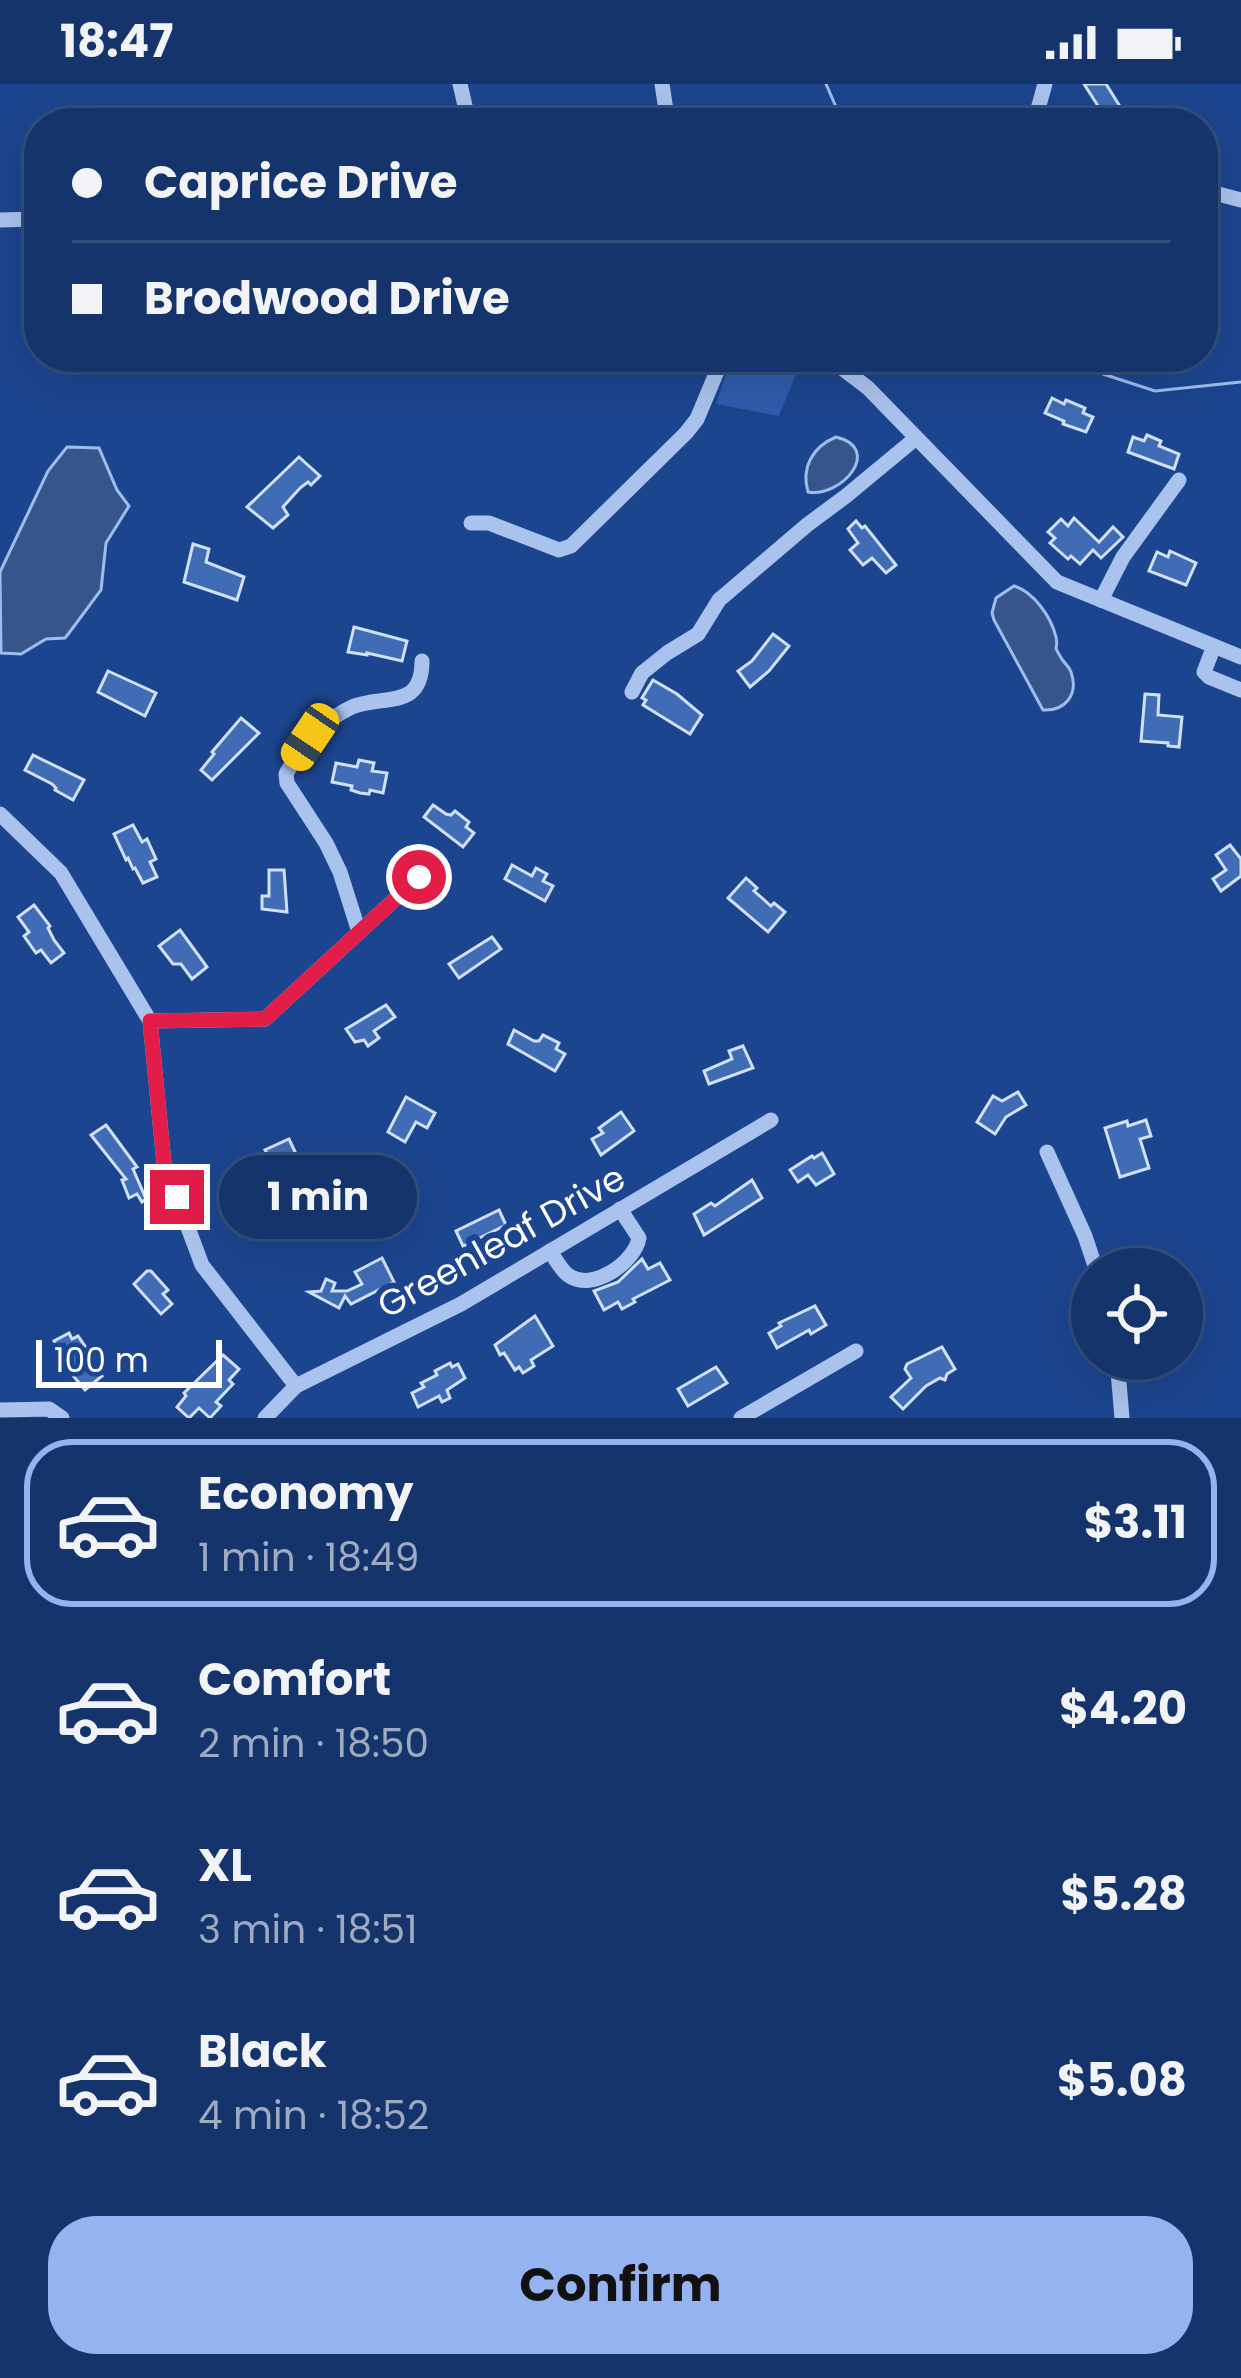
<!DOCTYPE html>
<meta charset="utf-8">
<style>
body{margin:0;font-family:Poppins,sans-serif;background:#223f73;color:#f1f3f6;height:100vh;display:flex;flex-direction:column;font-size:45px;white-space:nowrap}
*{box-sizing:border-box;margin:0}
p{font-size:39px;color:#9daac1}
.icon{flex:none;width:66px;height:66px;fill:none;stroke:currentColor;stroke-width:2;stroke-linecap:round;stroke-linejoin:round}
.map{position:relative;height:1334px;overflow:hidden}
.panel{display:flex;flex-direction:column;background:#15346b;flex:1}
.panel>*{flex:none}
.banner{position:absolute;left:24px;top:24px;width:1194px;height:264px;border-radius:48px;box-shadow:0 12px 48px #0002,0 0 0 3px #344f7e;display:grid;align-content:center;height:264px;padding:0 48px;background:#15346b}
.controls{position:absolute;left:1071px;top:1164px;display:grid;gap:24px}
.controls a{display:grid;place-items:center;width:132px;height:132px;border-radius:50%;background:#15346b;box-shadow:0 12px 48px #0002,0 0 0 3px #344f7e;font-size:60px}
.scale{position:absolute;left:36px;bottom:30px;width:186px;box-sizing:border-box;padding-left:12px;border:6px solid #fff;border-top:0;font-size:33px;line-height:42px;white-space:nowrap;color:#fff;-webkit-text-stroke:9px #1c458f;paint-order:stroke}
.end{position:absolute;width:54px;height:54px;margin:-27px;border:15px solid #e11d48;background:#fff;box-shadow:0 0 0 6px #fff}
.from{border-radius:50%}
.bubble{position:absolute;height:84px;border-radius:42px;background:#15346b;box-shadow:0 12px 48px #0002,0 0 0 3px #344f7e;font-size:39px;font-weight:700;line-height:84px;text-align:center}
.car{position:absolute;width:36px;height:72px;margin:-36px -18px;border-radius:15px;box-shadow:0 0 9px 3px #0007;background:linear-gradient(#f5c518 24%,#345 0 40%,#f5c518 0 76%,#345 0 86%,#f5c518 0)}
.banner b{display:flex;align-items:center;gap:42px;height:114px;font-size:45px}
.banner b+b{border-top:3px solid #344f7e}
.banner i{width:30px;height:30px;background:#f1f3f6}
ul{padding:21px 0 0;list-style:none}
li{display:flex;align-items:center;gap:36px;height:168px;margin:0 24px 18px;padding:0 24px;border:6px solid transparent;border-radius:48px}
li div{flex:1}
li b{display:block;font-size:45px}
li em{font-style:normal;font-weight:700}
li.active{border-color:#95b2f1}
li>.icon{width:108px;height:108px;stroke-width:1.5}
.action{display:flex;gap:24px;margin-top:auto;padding:24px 48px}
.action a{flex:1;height:138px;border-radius:48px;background:#95b2f1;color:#111;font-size:48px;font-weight:700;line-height:138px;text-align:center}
.status{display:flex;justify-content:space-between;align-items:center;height:84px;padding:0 60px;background:#15346b;direction:ltr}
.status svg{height:33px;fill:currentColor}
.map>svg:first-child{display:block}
.green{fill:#2f5dad}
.water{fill:#37548b;stroke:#9dbdef;stroke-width:3}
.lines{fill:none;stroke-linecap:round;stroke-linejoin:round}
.stream{stroke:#9dbdef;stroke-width:3}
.building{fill:#406bb5;stroke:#d0e0fa;stroke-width:3}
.minor{stroke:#aac3ee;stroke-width:15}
.route{stroke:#e11d48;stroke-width:15}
.labels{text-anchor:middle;stroke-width:12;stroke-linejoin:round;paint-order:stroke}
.street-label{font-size:36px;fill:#fff;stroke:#1c458f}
</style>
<div class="status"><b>18:47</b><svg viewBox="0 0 49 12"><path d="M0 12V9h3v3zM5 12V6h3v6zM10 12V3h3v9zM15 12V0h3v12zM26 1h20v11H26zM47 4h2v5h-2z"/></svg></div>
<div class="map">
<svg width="1241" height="1334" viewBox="0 0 1241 1334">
<rect width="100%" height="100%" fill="#1c458f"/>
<polygon class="green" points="732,273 786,273 801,278 779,332 716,320"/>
<g class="water">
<path d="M836 353C884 365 841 414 808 408 801 384 812 363 836 353Z"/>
<polygon points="67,363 99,364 117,406 129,422 106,459 101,506 69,549 65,554 46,555 21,570 1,569 0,488 48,387"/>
<path d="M1014 502C1034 508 1051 533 1056 553 1059 567 1052 559 1060 572 1064 580 1068 580 1071 588 1079 611 1065 627 1043 626L994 536 992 529 996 514Z"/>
</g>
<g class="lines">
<g class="stream">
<polyline points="826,0 843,39"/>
<polyline points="1078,273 1103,290 1155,307 1241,298"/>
</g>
</g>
<g class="building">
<polygon points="1084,0 1106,0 1126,32 1115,39 1109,39"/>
<polygon points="1052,314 1064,320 1066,316 1085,324 1083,329 1093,333 1086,348 1063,340 1064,337 1045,329"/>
<polygon points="1147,351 1161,357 1159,362 1179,370 1174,385 1128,368 1133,353 1144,357"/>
<polygon points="299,373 320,392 311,401 308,398 300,404 283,423 288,431 273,444 247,423"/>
<polygon points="1074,434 1099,458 1113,443 1123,453 1101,474 1093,466 1080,480 1071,472 1068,475 1050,459 1055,454 1048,448 1061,435 1068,442"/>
<polygon points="856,437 862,444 865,442 896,481 886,489 872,474 863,481 850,466 858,459 848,445"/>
<polygon points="193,460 209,465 206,478 244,493 237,516 184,498"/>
<polygon points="1170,467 1196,479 1186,501 1149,487 1157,468 1168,473"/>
<polygon points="354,543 407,557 402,577 367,569 367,571 348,568"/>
<polygon points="773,550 789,562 769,587 750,603 738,587 752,577"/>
<polygon points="108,587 156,609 145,632 98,608"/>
<polygon points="653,596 677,610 702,631 690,650 643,621 646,616 642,614"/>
<polygon points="1145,610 1159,611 1158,631 1182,633 1179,663 1168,662 1168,659 1141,657"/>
<polygon points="241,634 259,649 212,696 201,686 214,670 212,668"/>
<polygon points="33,671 84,696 73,716 55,706 56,704 52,700 25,686"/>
<polygon points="359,676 374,679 372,687 387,689 383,709 370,706 369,710 360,709 351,706 352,702 332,698 336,679 357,683"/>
<polygon points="433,721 446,730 451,731 455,727 469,738 466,743 474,749 463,763 424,733"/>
<polygon points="133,741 142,758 147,755 156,775 150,778 157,793 143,799 135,784 133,785 128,774 126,776 114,750"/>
<polygon points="1230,761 1241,775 1241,792 1221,807 1213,795 1226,786 1216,771"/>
<polygon points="512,781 532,792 536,784 547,790 543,797 553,802 545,817 505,795"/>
<polygon points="269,786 284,786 287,828 262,825 262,812 269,812"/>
<polygon points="746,794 757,804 754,807 771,822 774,819 785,828 768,848 728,814"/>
<polygon points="34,821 50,842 48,844 54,856 64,869 51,879 41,866 36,869 24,852 29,848 18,833"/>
<polygon points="180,846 207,883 192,895 181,880 173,880 159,862"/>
<polygon points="492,853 501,865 459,894 449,880"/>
<polygon points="386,921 395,933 374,947 379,954 368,962 364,956 355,958 346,945"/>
<polygon points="514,946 534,957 539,957 543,951 559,959 556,965 565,970 555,987 508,960"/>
<polygon points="743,962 753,984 709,1000 704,987 732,975 729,967"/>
<polygon points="1018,1008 1026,1021 1006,1033 995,1050 977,1038 993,1012 1002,1017"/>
<polygon points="406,1013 435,1029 427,1044 416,1038 405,1058 388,1048"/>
<polygon points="621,1028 634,1047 601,1071 592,1055 603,1049 599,1044"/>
<polygon points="1146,1036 1151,1052 1140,1055 1149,1084 1120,1093 1105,1044 1127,1037 1128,1042"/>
<polygon points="106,1041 137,1083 133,1085 146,1115 142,1118 137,1110 129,1114 122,1096 126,1095 91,1051"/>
<polygon points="289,1055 314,1108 295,1117 265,1066"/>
<polygon points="822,1069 834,1090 816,1101 808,1091 798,1098 790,1086 812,1072 814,1074"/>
<polygon points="752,1096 762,1114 704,1151 694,1130 711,1119 715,1122"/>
<polygon points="499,1126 506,1141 463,1162 456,1147"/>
<polygon points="382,1174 394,1198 351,1220 345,1212 339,1224 309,1208 321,1207 326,1195 335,1199 332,1207 347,1207 362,1200 355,1188"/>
<polygon points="642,1175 648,1185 660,1179 670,1196 633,1215 635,1218 622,1225 618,1218 604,1226 594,1207 618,1198"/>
<polygon points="147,1187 151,1187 168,1206 163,1210 172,1220 161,1230 134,1200"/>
<polygon points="815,1222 826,1241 811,1250 809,1246 777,1264 769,1249 781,1242 779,1239"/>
<polygon points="535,1232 553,1262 531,1276 534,1282 523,1289 519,1283 515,1286 504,1269 500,1271 495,1261"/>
<polygon points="69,1249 72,1255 78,1252 93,1274 89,1277 102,1292 85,1306 60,1276 62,1274 54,1257"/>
<polygon points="942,1263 955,1285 947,1290 945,1296 940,1294 926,1302 903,1325 891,1313 911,1294 905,1285 907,1280"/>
<polygon points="223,1271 239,1285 229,1296 233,1300 216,1318 221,1322 210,1334 199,1324 189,1334 177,1323 186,1312 184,1309"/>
<polygon points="450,1279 452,1283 458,1280 465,1294 447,1306 450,1314 442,1318 439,1312 418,1323 412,1309 424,1303 421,1299 437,1291 435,1287"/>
<polygon points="716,1283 727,1299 688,1322 678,1305"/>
</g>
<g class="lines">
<g class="minor">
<polyline points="460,0 469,39"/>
<polyline points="662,0 668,39"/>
<polyline points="1034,39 1045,0"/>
<polyline points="1203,106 1241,116"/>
<polyline points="0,136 39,135"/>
<polyline points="818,273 838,281 868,304 1057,498 1241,573"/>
<polyline points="471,439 489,439 559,466 571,462 686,349 697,335 723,273"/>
<polyline points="1101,516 1123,473 1179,396"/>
<polyline points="1214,562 1204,588 1209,593 1241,606"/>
<polyline points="632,608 642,589 667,569 698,550 719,516 807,441 846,412 916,354"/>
<polyline points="0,730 61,789 150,937 164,1079 202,1181 296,1302"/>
<path d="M359 848 340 788 326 759 287 699 286 690C301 662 322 637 352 623 383 610 422 627 422 577"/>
<polyline points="150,937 265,935 419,793"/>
<polyline points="1047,1068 1085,1152 1096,1185"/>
<path d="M550 1167C555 1174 561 1186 568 1191 592 1209 635 1178 639 1154L620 1125"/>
<polyline points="1117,1275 1122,1334"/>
<polyline points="0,1326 49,1325 62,1334"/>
<polyline points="265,1334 296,1302 461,1220 771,1036"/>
<polyline points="741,1334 856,1267"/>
</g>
</g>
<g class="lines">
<polyline class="route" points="177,1113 164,1079 150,937 265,935 419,793"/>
</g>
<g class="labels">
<g class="street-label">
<text transform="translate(501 1157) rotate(-29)" y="13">Greenleaf Drive</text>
</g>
</g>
</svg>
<div class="controls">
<a><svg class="icon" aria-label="locate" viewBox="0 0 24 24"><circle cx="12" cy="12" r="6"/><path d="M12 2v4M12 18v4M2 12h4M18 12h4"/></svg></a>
</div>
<div class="scale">100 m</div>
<i class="end from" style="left:419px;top:793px"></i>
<i class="end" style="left:177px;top:1113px"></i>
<div class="bubble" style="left:219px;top:1071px;width:198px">1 min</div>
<i class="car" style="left:310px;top:653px;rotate:214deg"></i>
<div class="banner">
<b><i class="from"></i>Caprice Drive</b>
<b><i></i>Brodwood Drive</b>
</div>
</div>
<section class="panel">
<ul>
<li class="active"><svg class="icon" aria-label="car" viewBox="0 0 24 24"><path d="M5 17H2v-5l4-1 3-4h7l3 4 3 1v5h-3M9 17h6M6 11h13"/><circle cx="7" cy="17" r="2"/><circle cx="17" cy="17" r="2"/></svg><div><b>Economy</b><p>1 min · 18:49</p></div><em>$3.11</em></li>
<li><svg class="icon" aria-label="car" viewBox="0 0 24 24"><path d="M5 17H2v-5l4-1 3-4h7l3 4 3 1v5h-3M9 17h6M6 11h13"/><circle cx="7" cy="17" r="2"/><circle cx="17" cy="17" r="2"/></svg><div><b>Comfort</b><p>2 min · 18:50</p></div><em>$4.20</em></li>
<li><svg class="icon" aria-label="car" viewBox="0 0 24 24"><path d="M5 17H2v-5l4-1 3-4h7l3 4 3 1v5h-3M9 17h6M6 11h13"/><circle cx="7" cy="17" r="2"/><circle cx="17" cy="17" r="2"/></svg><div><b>XL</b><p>3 min · 18:51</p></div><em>$5.28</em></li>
<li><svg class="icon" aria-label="car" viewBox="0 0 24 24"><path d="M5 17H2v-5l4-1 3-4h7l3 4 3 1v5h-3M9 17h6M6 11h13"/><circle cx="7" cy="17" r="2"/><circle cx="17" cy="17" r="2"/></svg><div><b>Black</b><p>4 min · 18:52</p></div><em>$5.08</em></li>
</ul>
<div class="action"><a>Confirm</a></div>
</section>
